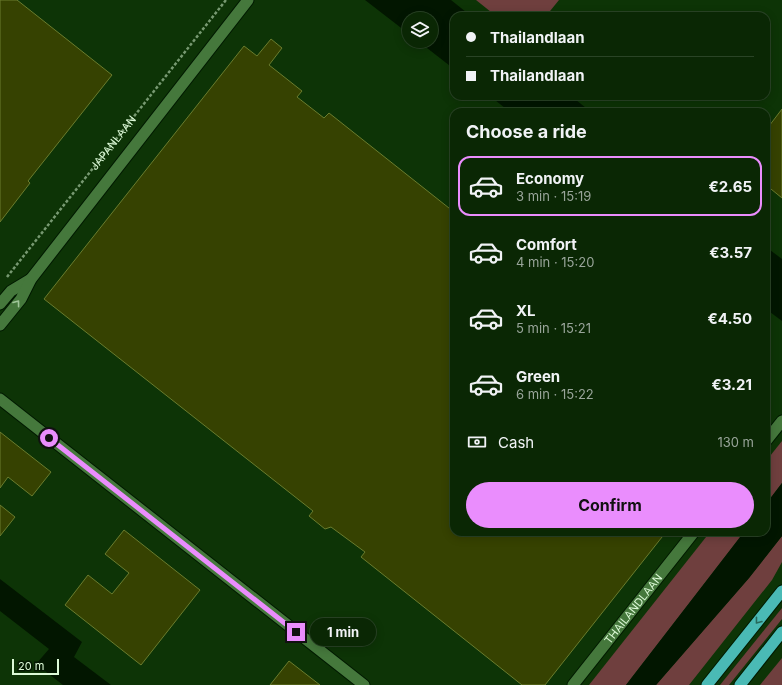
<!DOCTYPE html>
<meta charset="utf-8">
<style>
body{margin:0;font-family:Inter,sans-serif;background:#183313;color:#f1f3f6;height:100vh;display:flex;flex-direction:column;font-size:15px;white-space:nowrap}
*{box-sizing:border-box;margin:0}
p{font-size:13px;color:#99a59a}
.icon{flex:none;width:22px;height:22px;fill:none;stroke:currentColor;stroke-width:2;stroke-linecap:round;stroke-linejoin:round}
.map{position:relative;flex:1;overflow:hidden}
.details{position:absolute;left:450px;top:108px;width:320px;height:428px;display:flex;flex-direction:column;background:#0a2704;border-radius:12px;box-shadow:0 2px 10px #0003,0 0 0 1px #2a4426}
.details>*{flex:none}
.guide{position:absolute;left:450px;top:12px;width:320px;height:88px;border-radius:12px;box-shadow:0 2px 10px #0003,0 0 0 1px #2a4426;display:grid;align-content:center;height:88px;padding:0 16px;background:#0a2704}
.controls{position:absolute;left:402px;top:12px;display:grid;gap:8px}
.controls a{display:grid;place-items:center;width:36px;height:36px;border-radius:50%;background:#0a2704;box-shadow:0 2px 10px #0003,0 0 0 1px #2a4426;font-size:20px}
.scale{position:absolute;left:12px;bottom:10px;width:47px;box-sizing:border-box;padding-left:4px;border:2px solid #ddfad8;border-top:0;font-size:11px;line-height:14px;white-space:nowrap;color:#ddfad8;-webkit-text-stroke:3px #041902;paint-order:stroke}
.end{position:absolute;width:18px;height:18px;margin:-9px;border:5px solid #ea8dfd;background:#111;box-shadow:0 0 0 2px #111}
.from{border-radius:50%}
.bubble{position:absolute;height:28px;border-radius:14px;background:#0a2704;box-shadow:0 2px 10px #0003,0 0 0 1px #2a4426;font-size:13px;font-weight:700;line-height:28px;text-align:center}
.guide b{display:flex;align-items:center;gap:14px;height:38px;font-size:15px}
.guide b+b{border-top:1px solid #2a4426}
.guide i{width:10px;height:10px;background:#f1f3f6}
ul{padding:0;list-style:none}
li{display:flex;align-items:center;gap:12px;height:60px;margin:0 8px 6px;padding:0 8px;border:2px solid transparent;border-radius:12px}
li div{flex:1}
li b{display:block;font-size:15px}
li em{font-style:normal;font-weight:700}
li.current{border-color:#ea8dfd}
li>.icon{width:36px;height:36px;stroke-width:1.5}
h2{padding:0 16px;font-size:18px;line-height:48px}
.pay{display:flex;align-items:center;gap:10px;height:44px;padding:0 16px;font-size:15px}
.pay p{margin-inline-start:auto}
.button{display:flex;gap:8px;margin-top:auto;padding:8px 16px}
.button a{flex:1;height:46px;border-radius:24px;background:#ea8dfd;color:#111;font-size:16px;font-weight:700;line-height:46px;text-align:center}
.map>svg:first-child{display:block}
.green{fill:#6f3f3e}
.water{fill:#021600}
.building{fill:#364201;stroke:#6a7c2e}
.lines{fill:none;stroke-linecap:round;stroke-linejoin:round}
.minor-casing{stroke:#011900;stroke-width:13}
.tertiary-casing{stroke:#011900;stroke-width:13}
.trunk-casing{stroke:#011900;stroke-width:13}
.path{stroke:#779971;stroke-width:2.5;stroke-dasharray:3 2;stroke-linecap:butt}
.minor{stroke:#45783c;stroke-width:11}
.tertiary{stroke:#45783c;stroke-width:11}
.trunk{stroke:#4abab5;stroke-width:11}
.oneway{stroke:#a0c69a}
.oneway2{stroke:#276a5c}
.route{stroke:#ea8dfd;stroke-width:5}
.labels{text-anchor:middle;stroke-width:3;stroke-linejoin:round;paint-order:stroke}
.street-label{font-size:11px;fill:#ddfad8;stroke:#041902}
</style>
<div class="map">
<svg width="782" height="685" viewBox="0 0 782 685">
<rect width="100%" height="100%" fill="#0d3406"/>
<g class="green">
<polygon points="476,0 559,0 546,16 496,16"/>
<polygon points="782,441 782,483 766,504 766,461"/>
<polygon points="710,532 744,532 626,685 589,685"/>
<polygon points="782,536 782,562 772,580 689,685 656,685 749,578"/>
<polygon points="782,608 782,619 729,685 720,685"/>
<polygon points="782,658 782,685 760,685"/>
</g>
<g class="water">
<polygon points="365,0 451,0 471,16 454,16 454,69 418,41 431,41 431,19 409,19 409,34"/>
<polygon points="490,96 571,96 591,112 510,112"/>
<polygon points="766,247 782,259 782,321 766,309"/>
<polygon points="782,483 782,536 749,578 656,685 626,685 744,532 766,532 766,504"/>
<polygon points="0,579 82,642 74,657 111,685 63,685 36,664 49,649 0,611"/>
</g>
<g class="building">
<polygon points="0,0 17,0 112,75 28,181 30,183 0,222"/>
<polygon points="271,39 282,48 269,65 302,91 297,97 324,118 329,113 454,212 454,532 666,532 545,685 522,685 361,557 365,552 331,527 325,529 309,516 313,511 44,299 244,46 257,56"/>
<polygon points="782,109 782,198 766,185 766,130"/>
<polygon points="0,432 51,472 32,496 8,477 0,488"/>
<polygon points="0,505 15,517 0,536"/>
<polygon points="124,530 200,590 141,665 65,605 88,575 112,594 129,573 105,554"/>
<polygon points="289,661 320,685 270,685"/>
</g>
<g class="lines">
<defs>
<g id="minor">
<polyline points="0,399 364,685"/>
<polyline points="766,441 782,421"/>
<path id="s2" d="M573 685 694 532"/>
</g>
<g id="tertiary">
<polyline points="0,304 11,291 31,279"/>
<polyline points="0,325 21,299 31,279 248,0"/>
</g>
<g id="trunk">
<polyline points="707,685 782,591"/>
<polyline points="740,685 782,632"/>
</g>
</defs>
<use href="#minor" class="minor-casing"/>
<use href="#tertiary" class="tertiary-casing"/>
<use href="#trunk" class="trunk-casing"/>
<path class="path" id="s1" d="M7 277 226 0"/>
<use href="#minor" class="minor"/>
<use href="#tertiary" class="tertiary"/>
<use href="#trunk" class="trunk"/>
</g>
<defs><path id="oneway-chevron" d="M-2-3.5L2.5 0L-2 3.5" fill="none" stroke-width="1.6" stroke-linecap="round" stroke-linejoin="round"/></defs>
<use class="oneway" href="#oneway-chevron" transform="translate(17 303) rotate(-53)"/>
<use class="oneway2" href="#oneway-chevron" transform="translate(758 621) rotate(128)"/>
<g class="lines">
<polyline class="route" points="49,438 296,632"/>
</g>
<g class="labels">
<g class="street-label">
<text dy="4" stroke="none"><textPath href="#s1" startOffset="171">JAPANLAAN</textPath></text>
<text dy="4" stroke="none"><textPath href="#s2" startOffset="97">THAILANDLAAN</textPath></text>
</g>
</g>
</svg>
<div class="controls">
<a><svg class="icon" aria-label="layers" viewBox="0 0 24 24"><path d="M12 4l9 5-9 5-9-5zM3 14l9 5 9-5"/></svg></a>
</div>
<div class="scale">20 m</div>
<i class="end from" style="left:49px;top:438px"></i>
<i class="end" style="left:296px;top:632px"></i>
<div class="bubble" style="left:310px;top:618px;width:66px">1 min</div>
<div class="guide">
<b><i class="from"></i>Thailandlaan</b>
<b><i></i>Thailandlaan</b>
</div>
<section class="details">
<h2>Choose a ride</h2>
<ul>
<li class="current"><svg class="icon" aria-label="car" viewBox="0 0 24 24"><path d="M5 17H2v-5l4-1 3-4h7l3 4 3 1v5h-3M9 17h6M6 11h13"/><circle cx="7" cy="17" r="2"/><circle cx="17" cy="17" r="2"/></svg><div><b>Economy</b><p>3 min · 15:19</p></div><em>€2.65</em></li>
<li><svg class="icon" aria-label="car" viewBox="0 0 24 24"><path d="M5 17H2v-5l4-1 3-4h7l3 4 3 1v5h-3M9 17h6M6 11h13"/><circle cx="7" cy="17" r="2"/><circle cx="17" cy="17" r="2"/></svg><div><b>Comfort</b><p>4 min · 15:20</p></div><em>€3.57</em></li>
<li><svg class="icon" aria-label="car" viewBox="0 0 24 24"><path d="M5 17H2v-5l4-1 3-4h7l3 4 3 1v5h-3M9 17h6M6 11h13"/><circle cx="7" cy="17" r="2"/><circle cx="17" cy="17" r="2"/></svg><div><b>XL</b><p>5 min · 15:21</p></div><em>€4.50</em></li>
<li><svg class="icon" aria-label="car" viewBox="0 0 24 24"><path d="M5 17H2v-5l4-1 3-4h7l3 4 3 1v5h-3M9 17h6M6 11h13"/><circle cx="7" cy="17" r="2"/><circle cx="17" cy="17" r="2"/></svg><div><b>Green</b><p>6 min · 15:22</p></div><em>€3.21</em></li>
</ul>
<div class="pay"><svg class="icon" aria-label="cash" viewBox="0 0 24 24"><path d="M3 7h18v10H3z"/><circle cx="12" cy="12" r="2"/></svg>Cash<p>130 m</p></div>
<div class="button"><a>Confirm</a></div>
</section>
</div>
